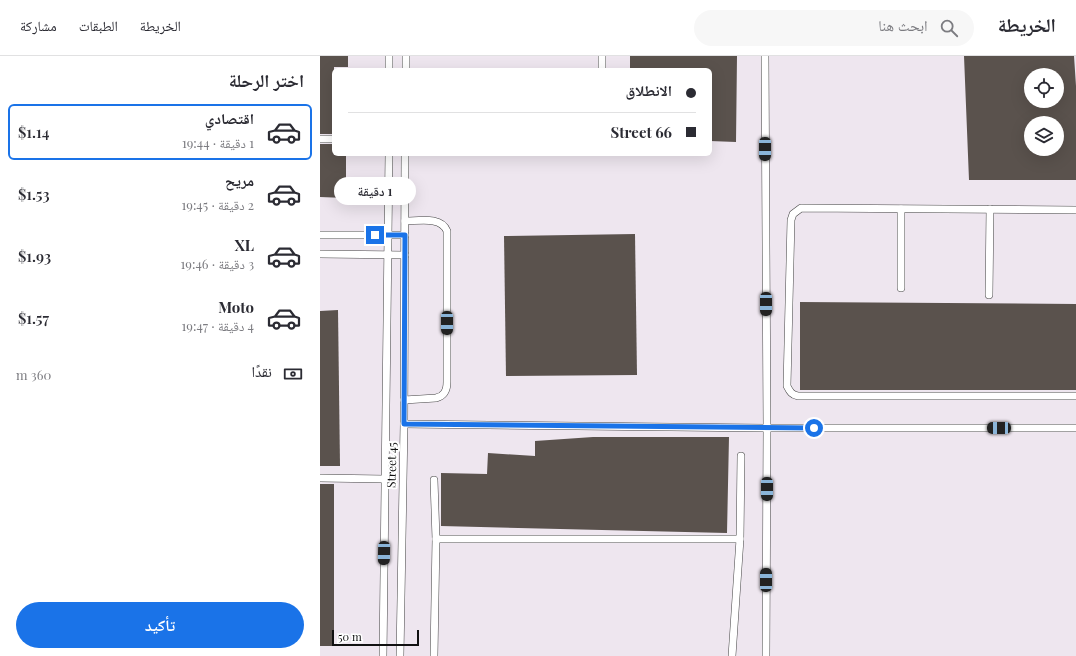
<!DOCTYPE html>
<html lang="ar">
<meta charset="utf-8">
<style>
body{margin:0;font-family:"Playfair Display","Noto Naskh Arabic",serif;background:#f7f7f7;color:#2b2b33;direction:rtl;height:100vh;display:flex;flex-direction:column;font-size:15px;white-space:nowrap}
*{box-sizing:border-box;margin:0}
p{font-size:13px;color:#7c7c81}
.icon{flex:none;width:22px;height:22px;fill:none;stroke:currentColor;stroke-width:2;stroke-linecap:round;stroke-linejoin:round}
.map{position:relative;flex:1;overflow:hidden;direction:ltr}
.side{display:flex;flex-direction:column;background:#fff;width:320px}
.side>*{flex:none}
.guide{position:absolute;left:12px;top:12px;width:380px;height:88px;border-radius:6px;box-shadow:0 4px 16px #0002;direction:rtl;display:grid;align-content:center;height:88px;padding:0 16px;background:#fff}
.buttons{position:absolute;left:704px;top:12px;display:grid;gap:8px}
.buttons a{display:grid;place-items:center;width:40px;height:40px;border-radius:50%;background:#fff;box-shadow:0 4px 16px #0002;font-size:20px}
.scale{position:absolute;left:12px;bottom:10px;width:87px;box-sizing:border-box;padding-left:4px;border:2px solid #111;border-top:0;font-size:11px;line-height:14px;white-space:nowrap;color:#111;-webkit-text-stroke:3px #fff;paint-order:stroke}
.end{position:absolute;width:18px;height:18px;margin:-9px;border:5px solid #1a73e8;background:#fff;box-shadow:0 0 0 2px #fff}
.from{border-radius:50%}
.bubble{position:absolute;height:28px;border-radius:14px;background:#fff;box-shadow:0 4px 16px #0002;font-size:13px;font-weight:600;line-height:28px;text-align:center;direction:rtl}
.car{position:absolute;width:12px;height:24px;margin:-12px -6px;border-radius:5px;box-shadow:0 0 3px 1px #0007;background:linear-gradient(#222 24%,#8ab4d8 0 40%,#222 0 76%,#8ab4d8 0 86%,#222 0)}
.guide b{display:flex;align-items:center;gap:14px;height:38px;font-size:15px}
.guide b+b{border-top:1px solid #e1e1e2}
.guide i{width:10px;height:10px;background:#2b2b33}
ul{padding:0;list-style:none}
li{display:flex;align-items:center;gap:12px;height:56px;margin:0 8px 6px;padding:0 8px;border:2px solid transparent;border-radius:6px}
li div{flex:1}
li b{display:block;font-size:15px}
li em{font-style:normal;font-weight:600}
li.on{border-color:#1a73e8}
li>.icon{width:36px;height:36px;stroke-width:1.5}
h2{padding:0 16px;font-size:18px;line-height:48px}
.pay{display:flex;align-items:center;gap:10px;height:44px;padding:0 16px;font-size:15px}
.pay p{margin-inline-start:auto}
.primary-button{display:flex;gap:8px;margin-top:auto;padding:8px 16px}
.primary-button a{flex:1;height:46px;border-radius:24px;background:#1a73e8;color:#fff;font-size:16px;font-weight:600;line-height:46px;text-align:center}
header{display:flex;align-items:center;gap:24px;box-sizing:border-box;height:56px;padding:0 20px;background:#fff;border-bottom:1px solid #e1e1e2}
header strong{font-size:19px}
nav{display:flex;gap:22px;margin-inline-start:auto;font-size:14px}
.search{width:280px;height:36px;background:#f7f7f7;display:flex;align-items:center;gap:10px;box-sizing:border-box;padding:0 14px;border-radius:22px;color:#7c7c81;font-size:15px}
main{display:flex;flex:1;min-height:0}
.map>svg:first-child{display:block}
.industrial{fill:#eee6ef;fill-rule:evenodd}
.building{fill:#5a524d;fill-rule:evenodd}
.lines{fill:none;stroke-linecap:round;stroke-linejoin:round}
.lane-casing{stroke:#444;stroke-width:8}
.lane{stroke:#fff;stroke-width:7}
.route{stroke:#1a73e8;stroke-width:5}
.labels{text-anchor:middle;stroke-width:4;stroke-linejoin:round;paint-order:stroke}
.street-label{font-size:12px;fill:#111;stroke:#fff}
</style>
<header>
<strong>الخريطة</strong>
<div class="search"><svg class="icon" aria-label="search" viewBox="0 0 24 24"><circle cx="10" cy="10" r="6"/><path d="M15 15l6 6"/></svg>ابحث هنا</div>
<nav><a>الخريطة</a><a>الطبقات</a><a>مشاركة</a></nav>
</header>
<main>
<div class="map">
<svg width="756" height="600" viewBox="0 0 756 600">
<rect width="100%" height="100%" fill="#fffdf5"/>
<path class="industrial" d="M0 0H756V600H0ZM14 14H390V98H14ZM711 19H737V45H711ZM711 67H737V93H711Z"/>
<g class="building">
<polygon points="0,0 28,0 28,11 14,11 14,78 0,78"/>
<polygon points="310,0 417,0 416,86 390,85 390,14 310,14"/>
<path d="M644 0H754L756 30V124H649ZM711 19H737V45H711ZM711 67H737V93H711Z"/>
<polygon points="0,88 14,88 14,98 26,98 26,142 0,141"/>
<polygon points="315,178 317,319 186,320 184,180"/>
<polygon points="480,246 756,248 756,334 480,334"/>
<polygon points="18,254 20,410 0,410 0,255"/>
<polygon points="273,381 409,381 407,477 121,470 121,417 167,418 168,397 215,400 215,385"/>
<rect x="0" y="428" width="14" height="162"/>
</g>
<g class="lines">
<defs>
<g id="lane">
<polyline points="445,0 447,372 446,600"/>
<polyline points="69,14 69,0"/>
<polyline points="86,14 86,0"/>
<polyline points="282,14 282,0"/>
<polyline points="0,83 14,83"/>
<path d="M756 154 481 152 473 158 471 164 467 330C470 336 472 339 478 340H756"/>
<polyline points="0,179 85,179"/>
<polyline points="0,198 85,199"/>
<polyline points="581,232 581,153"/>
<polyline points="669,239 670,153"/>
<path d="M84 344 116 342C124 340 127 335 127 326V175C121 160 99 165 85 165"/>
<polyline points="84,368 447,372 756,372"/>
<polyline points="0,422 65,423"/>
<polyline points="116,483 420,483"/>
<polyline points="63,600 69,98"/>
<polyline points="80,600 84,368 85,98"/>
<polyline points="114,600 116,483 114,424"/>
<polyline points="412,600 420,483 421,400"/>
</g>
</defs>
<use href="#lane" class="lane-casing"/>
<use href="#lane" class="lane"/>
</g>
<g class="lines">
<polyline class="route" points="55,179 85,179 84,368 494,372"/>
</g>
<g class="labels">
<g class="street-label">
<text transform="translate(72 409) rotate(-89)" y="4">Street 45</text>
</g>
</g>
</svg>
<div class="buttons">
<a><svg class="icon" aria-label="locate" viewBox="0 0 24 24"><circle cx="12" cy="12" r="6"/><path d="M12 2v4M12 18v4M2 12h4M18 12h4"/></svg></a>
<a><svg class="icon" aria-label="layers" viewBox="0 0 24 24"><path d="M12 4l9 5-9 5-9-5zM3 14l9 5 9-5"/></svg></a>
</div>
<div class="scale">50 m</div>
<i class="end from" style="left:494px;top:372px"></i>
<i class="end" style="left:55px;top:179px"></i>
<div class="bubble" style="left:14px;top:121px;width:82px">1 دقيقة</div>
<i class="car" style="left:445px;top:93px;rotate:180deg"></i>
<i class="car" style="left:446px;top:248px;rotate:180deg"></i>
<i class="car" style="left:127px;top:267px;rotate:180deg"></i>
<i class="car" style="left:679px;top:372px;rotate:270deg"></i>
<i class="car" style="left:447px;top:433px;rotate:180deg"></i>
<i class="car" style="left:64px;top:497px;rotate:181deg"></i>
<i class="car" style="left:446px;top:524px;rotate:0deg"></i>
<div class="guide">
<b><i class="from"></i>الانطلاق</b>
<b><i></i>Street 66</b>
</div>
</div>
<section class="side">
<h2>اختر الرحلة</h2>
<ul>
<li class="on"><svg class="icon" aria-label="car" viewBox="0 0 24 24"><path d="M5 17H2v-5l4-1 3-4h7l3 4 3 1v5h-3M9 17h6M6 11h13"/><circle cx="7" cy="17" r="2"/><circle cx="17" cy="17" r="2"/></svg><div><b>اقتصادي</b><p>1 دقيقة · 19:44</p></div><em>$1.14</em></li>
<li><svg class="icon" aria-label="car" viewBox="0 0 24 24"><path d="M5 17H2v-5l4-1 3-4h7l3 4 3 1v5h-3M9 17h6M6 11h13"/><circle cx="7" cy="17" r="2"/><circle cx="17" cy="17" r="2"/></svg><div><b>مريح</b><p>2 دقيقة · 19:45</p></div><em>$1.53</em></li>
<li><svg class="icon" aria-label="car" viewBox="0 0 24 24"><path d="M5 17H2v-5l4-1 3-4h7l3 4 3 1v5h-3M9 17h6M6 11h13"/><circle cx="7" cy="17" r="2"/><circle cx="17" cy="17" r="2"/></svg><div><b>XL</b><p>3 دقيقة · 19:46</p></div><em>$1.93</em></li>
<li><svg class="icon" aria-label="car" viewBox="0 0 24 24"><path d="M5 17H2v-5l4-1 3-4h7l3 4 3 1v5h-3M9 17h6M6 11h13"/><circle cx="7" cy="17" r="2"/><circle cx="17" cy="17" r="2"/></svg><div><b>Moto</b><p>4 دقيقة · 19:47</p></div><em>$1.57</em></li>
</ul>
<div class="pay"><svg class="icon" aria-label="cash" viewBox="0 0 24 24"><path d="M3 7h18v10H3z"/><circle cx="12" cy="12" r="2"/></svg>نقدًا<p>360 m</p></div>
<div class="primary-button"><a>تأكيد</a></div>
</section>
</main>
